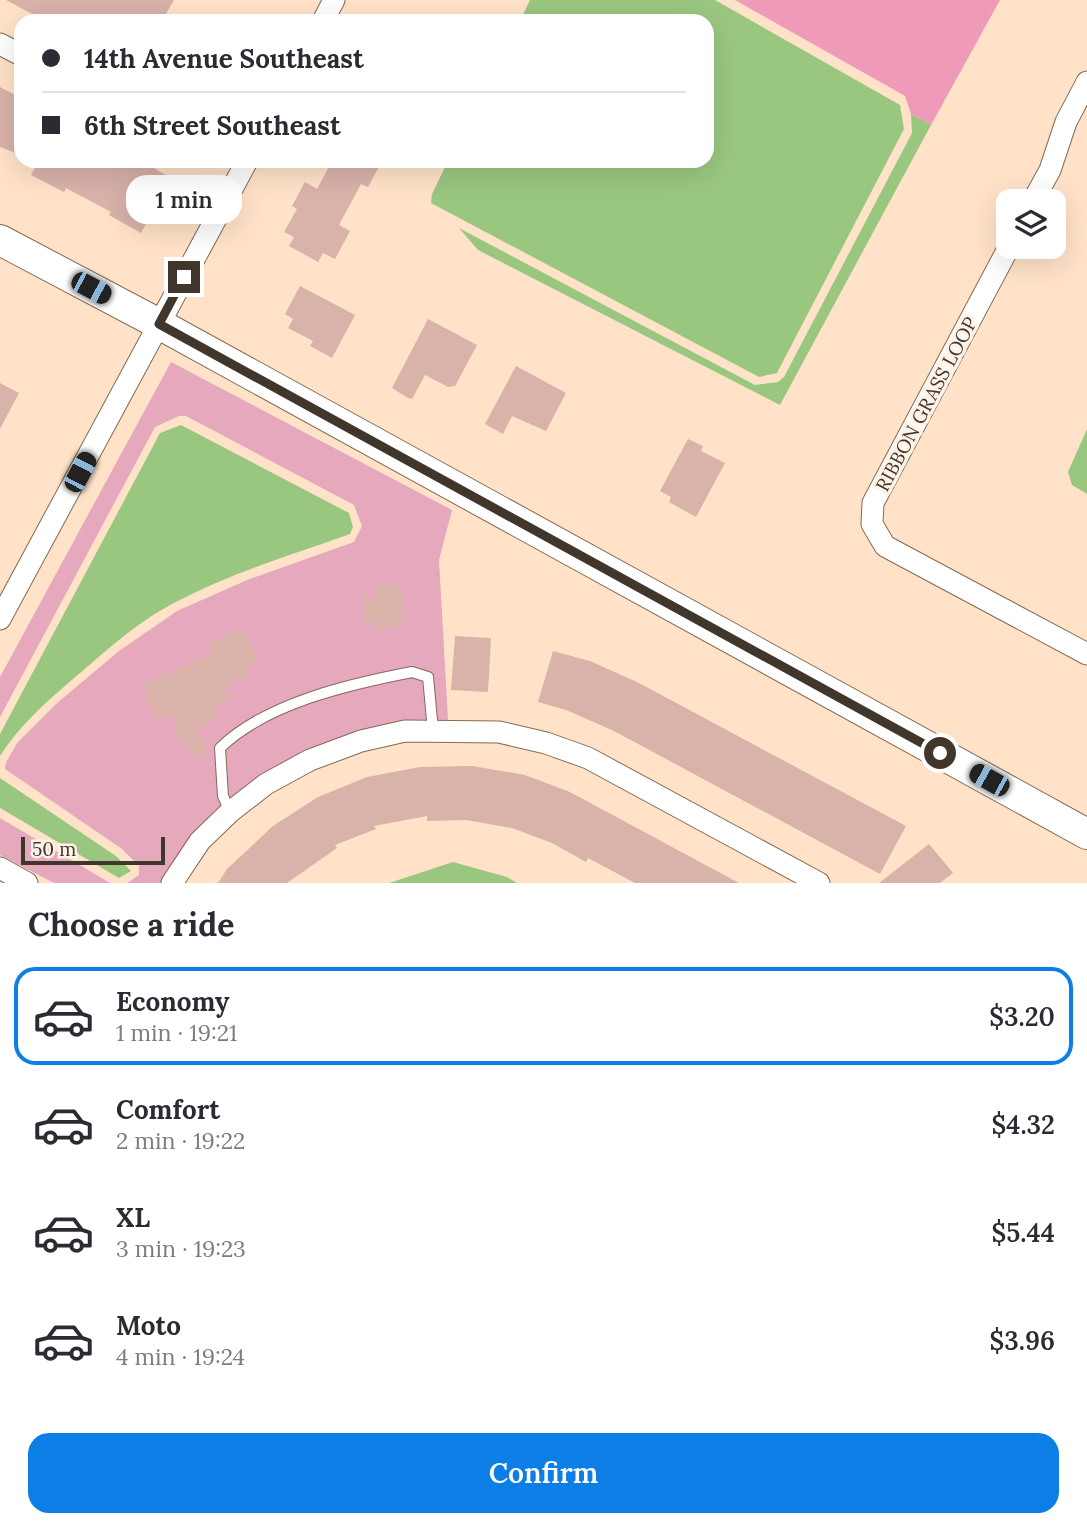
<!DOCTYPE html>
<meta charset="utf-8">
<style>
body{margin:0;font-family:Lora,serif;background:#f7f7f7;color:#2b2b33;height:100vh;display:flex;flex-direction:column;font-size:26px;white-space:nowrap}
*{box-sizing:border-box;margin:0}
p{font-size:23px;color:#7c7c81}
.icon{flex:none;width:38px;height:38px;fill:none;stroke:currentColor;stroke-width:2;stroke-linecap:round;stroke-linejoin:round}
.map{position:relative;height:883px;overflow:hidden}
.side{display:flex;flex-direction:column;background:#fff;flex:1}
.side>*{flex:none}
.top-card{position:absolute;left:14px;top:14px;width:700px;height:154px;border-radius:21px;box-shadow:0 7px 28px #0002;display:grid;align-content:center;height:154px;padding:0 28px;background:#fff}
.tools{position:absolute;left:996px;top:189px;display:grid;gap:14px}
.tools a{display:grid;place-items:center;width:70px;height:70px;border-radius:14px;background:#fff;box-shadow:0 7px 28px #0002;font-size:35px}
.scale{position:absolute;left:21px;bottom:18px;width:144px;box-sizing:border-box;padding-left:7px;border:4px solid #41362c;border-top:0;font-size:19px;line-height:24px;white-space:nowrap;color:#41362c;-webkit-text-stroke:5px #fef3e8;paint-order:stroke}
.end{position:absolute;width:32px;height:32px;margin:-16px;border:9px solid #41362c;background:#fff;box-shadow:0 0 0 4px #fff}
.from{border-radius:50%}
.bubble{position:absolute;height:49px;border-radius:21px;background:#fff;box-shadow:0 7px 28px #0002;font-size:23px;font-weight:600;line-height:49px;text-align:center}
.car{position:absolute;width:21px;height:42px;margin:-21px -10px;border-radius:9px;box-shadow:0 0 5px 2px #0007;background:linear-gradient(#222 24%,#8ab4d8 0 40%,#222 0 76%,#8ab4d8 0 86%,#222 0)}
.top-card b{display:flex;align-items:center;gap:24px;height:66px;font-size:26px}
.top-card b+b{border-top:2px solid #e1e1e2}
.top-card i{width:18px;height:18px;background:#2b2b33}
ul{padding:0;list-style:none}
li{display:flex;align-items:center;gap:21px;height:98px;margin:0 14px 10px;padding:0 14px;border:4px solid transparent;border-radius:21px}
li div{flex:1}
li b{display:block;font-size:26px}
li em{font-style:normal;font-weight:600}
li.selected{border-color:#0d7ee5}
li>.icon{width:63px;height:63px;stroke-width:1.5}
h2{padding:0 28px;font-size:32px;line-height:84px}
.primary-button{display:flex;gap:14px;margin-top:auto;padding:14px 28px}
.primary-button a{flex:1;height:80px;border-radius:21px;background:#0d7ee5;color:#fff;font-size:28px;font-weight:600;line-height:80px;text-align:center}
.map>svg:first-child{display:block}
.green{fill:#e5a8bd}
.forest{fill:#ef9ab9}
.water{fill:#9ac780}
.building{fill:#d9b2aa}
.lines{fill:none;stroke-linecap:round;stroke-linejoin:round}
.lane-casing{stroke:#836a52;stroke-width:12}
.street-casing{stroke:#836a52;stroke-width:23}
.secondary-casing{stroke:#836a52;stroke-width:32}
.lane{stroke:#fff;stroke-width:10}
.street{stroke:#fff;stroke-width:21}
.secondary{stroke:#fff;stroke-width:30}
.route{stroke:#41362c;stroke-width:9}
.labels{text-anchor:middle;stroke-width:7;stroke-linejoin:round;paint-order:stroke}
.street-label{font-size:19px;fill:#41362c;stroke:#fef3e8}
</style>
<div class="map">
<svg width="1087" height="883" viewBox="0 0 1087 883">
<rect width="100%" height="100%" fill="#ffe2c8"/>
<g class="green">
<polygon points="171,362 452,510 439,560 448,720 403,720 358,731 307,750 161,883 127,883 139,875 139,866 122,849 5,769 6,762 18,742 56,704 119,651 177,611 247,580 354,542 362,526 354,505 186,416 179,416 155,427 0,717 0,677"/>
<polygon points="0,818 110,883 54,883 0,855"/>
</g>
<polygon class="forest" points="735,0 1000,0 931,125 911,114 905,96"/>
<g class="water">
<polygon points="530,0 715,0 900,105 904,129 777,373 759,377 431,203 432,194 448,161 707,161 707,21 520,21"/>
<polygon points="911,114 931,125 780,405 478,250 459,228 755,385 778,382 784,377 912,133"/>
<path d="M181 425 349 513 353 527 350 534C291 555 231 573 176 602 138 621 105 652 73 679 46 702 19 726 0 756V734L160 433Z"/>
<polygon points="1087,429 1087,494 1072,485 1068,472"/>
<polygon points="0,778 116,856 131,871 119,878 0,808"/>
<polygon points="453,862 507,877 517,883 389,883"/>
</g>
<g class="building">
<polygon points="6,0 174,0 162,21 45,21"/>
<polygon points="0,87 21,98 21,155 0,147"/>
<polygon points="39,161 142,161 171,178 141,233 109,215 111,212 66,188 64,192 31,175"/>
<polygon points="332,161 382,161 368,187 361,184 339,225 350,231 335,259 323,253 318,262 289,246 294,237 284,232 297,209 292,206 305,182 317,189"/>
<polygon points="300,286 355,315 332,358 310,346 313,341 288,328 293,319 285,314"/>
<polygon points="428,319 477,345 455,386 448,387 425,375 412,399 408,398 392,388"/>
<polygon points="516,366 566,393 546,431 512,416 503,434 485,424"/>
<polygon points="0,383 19,393 0,429"/>
<polygon points="688,439 703,446 701,451 725,463 696,517 669,502 671,497 660,491"/>
<polygon points="402,585 404,609 401,609 401,621 395,621 395,628 376,628 376,621 364,622 363,597 375,597 375,586"/>
<polygon points="243,628 258,663 249,667 252,674 226,685 232,698 213,706 219,719 197,728 207,751 193,757 190,748 185,750 170,713 156,719 142,684 212,655 207,643"/>
<polygon points="455,636 491,638 488,692 451,690"/>
<polygon points="553,651 590,661 639,683 906,826 880,874 614,731 566,710 538,702"/>
<polygon points="472,766 525,775 570,792 739,883 635,883 588,858 586,862 552,843 512,828 466,820 427,821 427,816 374,826 376,829 335,845 337,848 287,883 218,883 227,869 273,826 318,797 367,777 420,767"/>
<polygon points="929,844 953,873 940,883 879,883"/>
</g>
<g class="lines">
<defs>
<path id="lane" d="M230 812 223 796 220 748C266 703 350 684 412 672L428 677 433 731"/>
<g id="street">
<polyline points="323,21 334,0"/>
<polyline points="0,44 21,55"/>
<polyline points="1033,201 1050,170 1066,122 1087,82"/>
<polyline points="1009,247 873,503 872,524 885,546 1087,654"/>
<polyline points="0,619 247,161"/>
<polyline points="0,868 27,883"/>
<polyline points="172,883 200,841 230,812 266,784 310,760 361,741 405,731 499,732 546,743 588,758 819,883"/>
</g>
<polyline id="secondary" points="0,240 159,324 1087,834"/>
</defs>
<use href="#lane" class="lane-casing"/>
<use href="#street" class="street-casing"/>
<use href="#secondary" class="secondary-casing"/>
<use href="#lane" class="lane"/>
<use href="#street" class="street"/>
<use href="#secondary" class="secondary"/>
</g>
<g class="lines">
<polyline class="route" points="184,277 159,324 940,753"/>
</g>
<g class="labels">
<g class="street-label">
<text transform="translate(926 404) rotate(-62)" y="7">RIBBON GRASS LOOP</text>
</g>
</g>
</svg>
<div class="tools">
<a><svg class="icon" aria-label="layers" viewBox="0 0 24 24"><path d="M12 4l9 5-9 5-9-5zM3 14l9 5 9-5"/></svg></a>
</div>
<div class="scale">50 m</div>
<i class="end from" style="left:940px;top:753px"></i>
<i class="end" style="left:184px;top:277px"></i>
<div class="bubble" style="left:126px;top:175px;width:116px">1 min</div>
<i class="car" style="left:91px;top:288px;rotate:118deg"></i>
<i class="car" style="left:80px;top:472px;rotate:28deg"></i>
<i class="car" style="left:989px;top:780px;rotate:299deg"></i>
<div class="top-card">
<b><i class="from"></i>14th Avenue Southeast</b>
<b><i></i>6th Street Southeast</b>
</div>
</div>
<section class="side">
<h2>Choose a ride</h2>
<ul>
<li class="selected"><svg class="icon" aria-label="car" viewBox="0 0 24 24"><path d="M5 17H2v-5l4-1 3-4h7l3 4 3 1v5h-3M9 17h6M6 11h13"/><circle cx="7" cy="17" r="2"/><circle cx="17" cy="17" r="2"/></svg><div><b>Economy</b><p>1 min · 19:21</p></div><em>$3.20</em></li>
<li><svg class="icon" aria-label="car" viewBox="0 0 24 24"><path d="M5 17H2v-5l4-1 3-4h7l3 4 3 1v5h-3M9 17h6M6 11h13"/><circle cx="7" cy="17" r="2"/><circle cx="17" cy="17" r="2"/></svg><div><b>Comfort</b><p>2 min · 19:22</p></div><em>$4.32</em></li>
<li><svg class="icon" aria-label="car" viewBox="0 0 24 24"><path d="M5 17H2v-5l4-1 3-4h7l3 4 3 1v5h-3M9 17h6M6 11h13"/><circle cx="7" cy="17" r="2"/><circle cx="17" cy="17" r="2"/></svg><div><b>XL</b><p>3 min · 19:23</p></div><em>$5.44</em></li>
<li><svg class="icon" aria-label="car" viewBox="0 0 24 24"><path d="M5 17H2v-5l4-1 3-4h7l3 4 3 1v5h-3M9 17h6M6 11h13"/><circle cx="7" cy="17" r="2"/><circle cx="17" cy="17" r="2"/></svg><div><b>Moto</b><p>4 min · 19:24</p></div><em>$3.96</em></li>
</ul>
<div class="primary-button"><a>Confirm</a></div>
</section>
